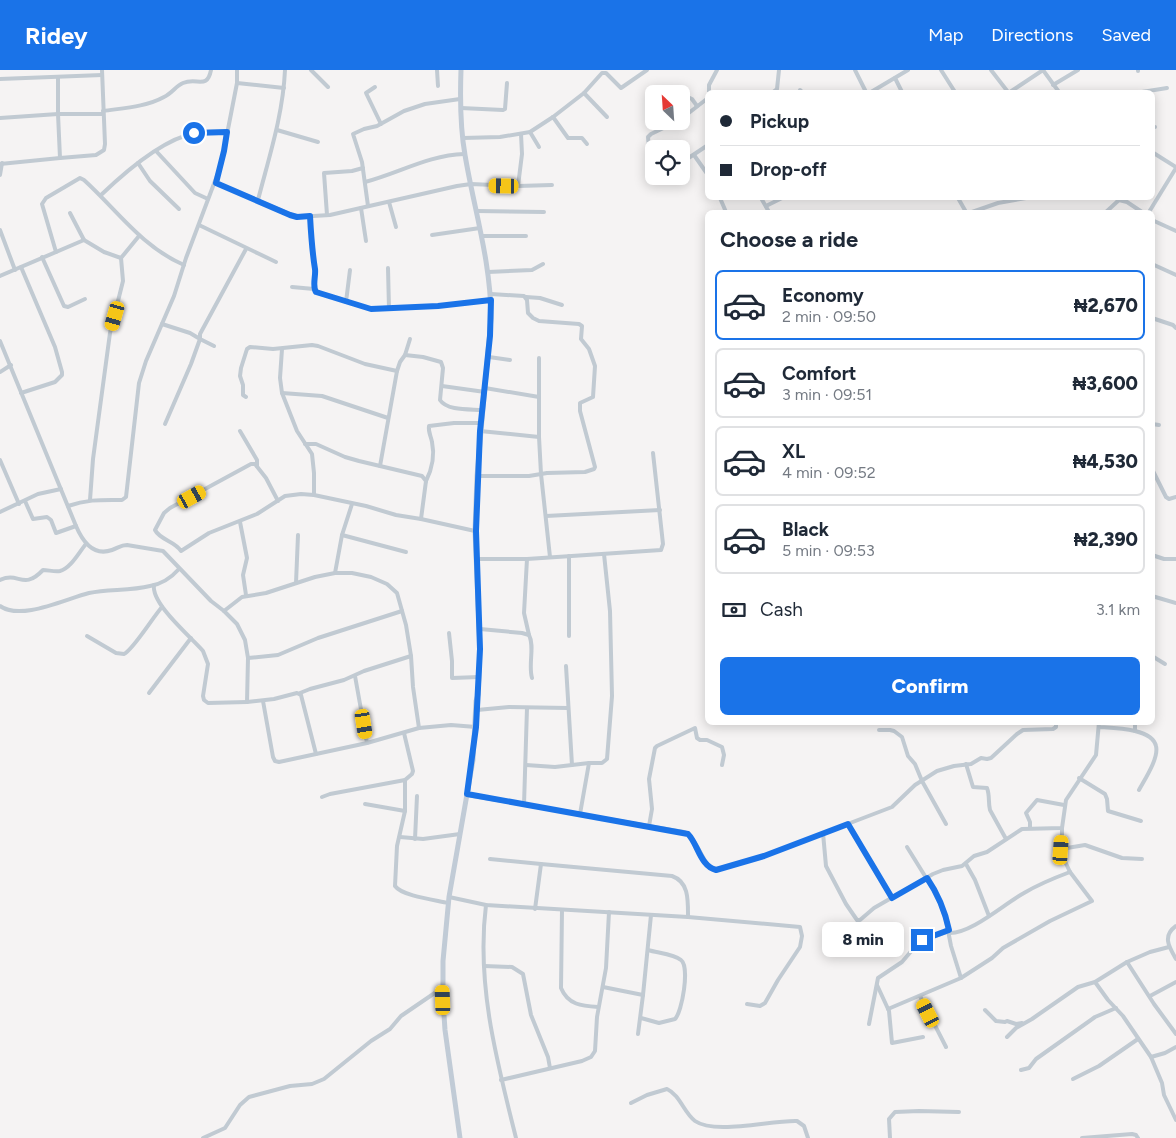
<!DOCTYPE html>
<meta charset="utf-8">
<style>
body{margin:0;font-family:Figtree,sans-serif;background:#f6f6f7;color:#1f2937;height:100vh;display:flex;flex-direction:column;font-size:19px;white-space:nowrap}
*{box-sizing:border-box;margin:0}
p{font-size:16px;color:#747a83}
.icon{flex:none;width:28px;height:28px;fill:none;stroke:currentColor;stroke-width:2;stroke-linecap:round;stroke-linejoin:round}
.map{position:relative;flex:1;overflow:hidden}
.side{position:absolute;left:705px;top:140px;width:450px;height:515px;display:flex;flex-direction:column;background:#fff;border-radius:8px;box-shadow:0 2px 12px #0003}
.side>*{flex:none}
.top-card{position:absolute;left:705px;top:20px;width:450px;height:110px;border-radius:8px;box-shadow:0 2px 12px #0003;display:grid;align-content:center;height:110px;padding:0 15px;background:#fff}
.needle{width:32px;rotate:335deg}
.tools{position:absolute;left:645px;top:15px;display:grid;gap:10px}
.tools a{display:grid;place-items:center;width:45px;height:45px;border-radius:8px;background:#fff;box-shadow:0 2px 12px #0003;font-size:25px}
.end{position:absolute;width:22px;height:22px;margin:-11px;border:6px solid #1a73e8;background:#fff;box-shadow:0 0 0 2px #fff}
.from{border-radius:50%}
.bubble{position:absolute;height:35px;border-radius:8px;background:#fff;box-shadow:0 2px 12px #0003;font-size:16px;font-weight:800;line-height:35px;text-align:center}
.car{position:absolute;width:15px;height:30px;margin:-15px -8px;border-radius:6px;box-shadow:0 0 4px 1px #0007;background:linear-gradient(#f5c518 24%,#345 0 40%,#f5c518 0 76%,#345 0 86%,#f5c518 0)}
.top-card b{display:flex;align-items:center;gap:18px;height:48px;font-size:19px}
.top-card b+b{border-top:1px solid #e0e1e3}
.top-card i{width:12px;height:12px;background:#1f2937}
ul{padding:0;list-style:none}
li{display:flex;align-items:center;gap:15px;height:70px;margin:0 10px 8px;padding:0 5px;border:2px solid #e0e1e3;border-radius:8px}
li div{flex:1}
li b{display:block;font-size:19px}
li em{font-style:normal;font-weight:800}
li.on{border-color:#1a73e8}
li>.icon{width:45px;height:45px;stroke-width:1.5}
h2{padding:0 15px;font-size:22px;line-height:60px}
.pay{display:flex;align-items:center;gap:12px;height:55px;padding:0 15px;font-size:19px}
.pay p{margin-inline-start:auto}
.action{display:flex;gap:10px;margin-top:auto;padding:10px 15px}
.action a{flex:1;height:58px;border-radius:8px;background:#1a73e8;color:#fff;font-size:20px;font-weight:800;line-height:58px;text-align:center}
header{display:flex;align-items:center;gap:30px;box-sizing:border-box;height:70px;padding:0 25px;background:#1a73e8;color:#fff}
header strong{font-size:24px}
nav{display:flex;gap:28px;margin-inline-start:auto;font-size:18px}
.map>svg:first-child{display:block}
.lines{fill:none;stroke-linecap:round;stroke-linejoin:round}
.street{stroke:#c1cad2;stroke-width:4}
.secondary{stroke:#c1cbd6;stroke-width:5}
.route{stroke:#1a73e8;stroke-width:6}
</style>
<header>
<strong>Ridey</strong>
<nav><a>Map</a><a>Directions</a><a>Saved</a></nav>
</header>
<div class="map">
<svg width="1176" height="1068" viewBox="0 0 1176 1068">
<rect width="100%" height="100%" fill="#f5f3f3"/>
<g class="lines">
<g class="street">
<polyline points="311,0 328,17"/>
<polyline points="437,0 438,16"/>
<polyline points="855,0 866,22"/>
<polyline points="941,0 955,22"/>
<polyline points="991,0 1008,22"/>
<polyline points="1043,0 1059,22"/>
<polyline points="1138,0 1138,1"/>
<polyline points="895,8 902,22"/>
<polyline points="0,9 102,5"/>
<polyline points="237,13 284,18"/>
<polyline points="1053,15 1078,0"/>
<polyline points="375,17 366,23 381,54"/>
<polyline points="800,20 802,22"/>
<polyline points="709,22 709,15 717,0"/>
<polyline points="773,22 777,19 779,0"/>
<polyline points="871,22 908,0"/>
<polyline points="1010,22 1043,0"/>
<polyline points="1142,22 1167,18"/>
<polyline points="584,23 607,47"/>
<polyline points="681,24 692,29 697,36"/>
<polyline points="651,37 654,35"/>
<polyline points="461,38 503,40 505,39 507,13"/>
<path d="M103 41C123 38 146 37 164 27 172 23 176 16 183 13 197 7 207 20 211 0"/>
<polyline points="553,47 568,68 582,68 587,74"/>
<polyline points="0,48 58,44 103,44"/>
<polyline points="681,49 708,28"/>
<polyline points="1152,57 1155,57"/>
<polyline points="277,60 318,72"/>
<polyline points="530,62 539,77"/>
<polyline points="463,68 500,67 530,62 553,47 584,23 602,3 606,3 621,18 647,0"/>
<polyline points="156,81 195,123 208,129"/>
<polyline points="1152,82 1176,97"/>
<polyline points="694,85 708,105"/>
<polyline points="60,88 96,85 104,80 105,74 102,0"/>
<polyline points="138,93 150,111 179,139"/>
<polyline points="681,93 708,75"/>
<polyline points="0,94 60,88 58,44 58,8"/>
<polyline points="654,102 650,91 648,67 651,64 678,51"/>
<polyline points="0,105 2,93"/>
<path d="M365 112C399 103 429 85 464 84"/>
<polyline points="216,113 297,147 330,145 457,116 471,114 518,116 552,115"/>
<polyline points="518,116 522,84 521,64"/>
<path d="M101 125C124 103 163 69 195 63 206 61 216 62 227 62"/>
<polyline points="720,128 726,142"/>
<polyline points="761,128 769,142"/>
<polyline points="958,128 966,142"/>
<polyline points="1116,128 1119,130 1127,132 1142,142"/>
<path d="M258 130C269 87 283 45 285 0"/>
<polyline points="389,132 396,157"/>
<polyline points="368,136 362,92 353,64 364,59 377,56 404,41 425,34 460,29"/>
<polyline points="766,136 782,128"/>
<polyline points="361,138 366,171"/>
<polyline points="477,141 544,142"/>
<polyline points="972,142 998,133 1026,128"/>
<polyline points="1106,142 1119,130"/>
<polyline points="1149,142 1176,98"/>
<polyline points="70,143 84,170 104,182 121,188"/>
<polyline points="327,145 324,103 352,101 363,98"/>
<path d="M310 147C311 164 312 181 315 199 316 206 312 216 316 222L371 239 438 236 491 230"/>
<polyline points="1152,150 1176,161"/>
<polyline points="199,155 276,192"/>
<polyline points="0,160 15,200"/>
<polyline points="432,165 480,158"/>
<polyline points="482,166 526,166"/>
<path d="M56 182 42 134 46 128 80 108 84 110C116 139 142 177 184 195"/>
<polyline points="42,187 64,236 68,237 85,229"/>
<polyline points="1152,194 1176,205"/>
<polyline points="388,198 389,239"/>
<polyline points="488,202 532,200 543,194"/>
<polyline points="0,206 84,170"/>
<polyline points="292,217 314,219"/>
<polyline points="526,227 540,228 562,235"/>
<polyline points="346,232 350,200"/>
<polyline points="1152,248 1173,255 1176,258"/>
<polyline points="162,254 190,263 200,269 191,294 165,354"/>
<path d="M0 271 76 456C82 470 93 487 112 480 118 478 121 475 127 475L163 481 211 531 224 541 237 554 245 570 248 588 247 632 274 629 297 623 301 625 316 684"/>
<polyline points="214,276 200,269 200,264 246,179"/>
<polyline points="282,279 280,308 282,323 297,361 312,384 314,403 314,425"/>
<path d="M405 285 423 287 441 292 443 298 440 330C447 341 470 339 482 340"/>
<polyline points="489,287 510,290"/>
<polyline points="539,288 539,367 541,404 550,487"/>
<polyline points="0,302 11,295"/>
<polyline points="442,316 485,322"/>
<polyline points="485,318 539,327"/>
<polyline points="21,323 55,312 62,305 62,302 55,277 21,197"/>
<polyline points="282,323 322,326 388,348"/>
<polyline points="246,327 243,325 243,315 240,306 241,298 247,279 250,277 273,279 312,275 318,276 365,294 397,301"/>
<polyline points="1152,354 1159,355"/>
<polyline points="240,361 257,390 257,396"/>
<polyline points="480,361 539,367"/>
<polyline points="305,374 316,374 345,387 359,391 422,406 426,411 421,449"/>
<polyline points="0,390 19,434"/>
<polyline points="380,396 397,301 400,292 405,285 410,269"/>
<polyline points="1152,399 1166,427 1169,429 1176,427"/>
<polyline points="477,406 529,406 547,403 585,402 594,399 595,397 580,341 580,333 593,327 595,296 589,279 581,269 582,256 579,254 539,251 533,248 528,243 527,230 524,226 491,224"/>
<path d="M426 411C432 399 435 386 432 372 431 366 428 362 429 356L454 353H481"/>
<polyline points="90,430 93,389 110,263 123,211 121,188 139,166"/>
<polyline points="25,431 33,449 47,447 51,450 56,463 76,456"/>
<path d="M278 431 266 408 255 394H251L170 438 164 443 155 460C160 470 175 471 181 481L209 463 257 444 285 426 301 424 314 425 366 436 396 445 421 449 475 461"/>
<path d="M68 436C88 429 102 430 122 430L126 427 139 313 146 291 174 226 186 188 221 95 237 13V0"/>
<polyline points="0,442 38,424 61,419"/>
<polyline points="546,446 660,440"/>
<polyline points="240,452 247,488 243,505 246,525"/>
<polyline points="342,465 406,482"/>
<polyline points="1152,485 1164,489 1176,489"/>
<polyline points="569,486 569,566"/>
<polyline points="478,489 527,489 661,480 663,474 653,383"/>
<polyline points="527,489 524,543 529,565"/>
<polyline points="335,503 342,465 352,434"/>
<path d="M0 510C19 501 23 521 43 500 48 500 55 502 60 501 71 498 79 482 86 474"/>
<polyline points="296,513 298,465"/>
<path d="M154 515C151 534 191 567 203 581L208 594 203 626 204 630 208 633 247 632"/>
<polyline points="1152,526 1176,533"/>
<path d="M0 536C21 551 65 529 89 523 109 519 130 521 150 516 162 514 171 508 179 499"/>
<polyline points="224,541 242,527 266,523 315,507 335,503 352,503 371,507 387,514 397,523 406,555 411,586 413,617 419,658"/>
<path d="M480 559 522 563 529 565C535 576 528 595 532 608"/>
<polyline points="449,563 452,591 452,608 479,607"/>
<path d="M87 566 116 583 124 584C133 580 153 547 162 537"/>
<polyline points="1152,586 1165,594"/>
<polyline points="248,588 278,585 318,568 402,541"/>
<polyline points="566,596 572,695"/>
<polyline points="355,606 367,673"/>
<polyline points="149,623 191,568"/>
<polyline points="300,623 310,619 344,610 364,601 411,586"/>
<polyline points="263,631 273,687 275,691 279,692 367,673 419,658 451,655 476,657"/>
<polyline points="477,640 509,637 568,638"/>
<path d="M1099 657C1113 658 1152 658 1156 676 1159 688 1145 709 1139 720"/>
<polyline points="879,660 890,660 894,661 902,667 908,686 915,694 922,711 946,754"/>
<polyline points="1135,661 1135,652"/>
<path d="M966 694 973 717 987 718C990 726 988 732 990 740L1006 769"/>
<polyline points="526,695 555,697 589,693"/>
<polyline points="1079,708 1105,724 1107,729 1108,741 1141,751"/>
<path d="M405 710V741L397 776 395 816C402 826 435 830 448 833"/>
<path d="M467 725 684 762C695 766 702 789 710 798L720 799 764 786 892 737 915 715 937 701 954 696 971 694 981 688 987 689 991 688 1017 664 1023 660 1053 659 1056 657V652"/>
<polyline points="322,727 330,724 405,710 412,704 413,701 404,663"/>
<polyline points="365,734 405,741"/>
<polyline points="524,735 527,638"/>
<polyline points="580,744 589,693 602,693 607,689 612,626 610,541 604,484"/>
<polyline points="848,754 892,828"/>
<polyline points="649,756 652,739 649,709 655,678 657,676 695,658 697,668 700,670 707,670 722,677 724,685 722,695"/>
<polyline points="1030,758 1030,752 1026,743 1037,730 1064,735"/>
<polyline points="823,763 826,796 846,834 857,850 860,850 874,838 933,804 943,800 962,796 974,786 987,782 1022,759 1062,758 1066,730 1096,685 1099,652"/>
<polyline points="400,767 423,769 460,764"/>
<polyline points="415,769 417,726"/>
<polyline points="907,777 938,827 946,850 951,876 961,908"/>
<polyline points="1061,779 1085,775 1122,788 1142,789"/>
<polyline points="490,789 541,794"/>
<polyline points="966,794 975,810 989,846"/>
<polyline points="449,827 486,835 688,847 800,857 802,866 800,877 778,910 765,933 760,936 747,934"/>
<path d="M486 835C476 914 497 992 516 1068"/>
<path d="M535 839 541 794 672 806C689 812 688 830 688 847"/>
<path d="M562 840 561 918C568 935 582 936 598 937"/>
<path d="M1176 856C1162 866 1169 877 1176 889"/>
<path d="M949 863C971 864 1004 834 1024 823 1039 814 1054 808 1070 802"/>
<polyline points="1127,892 1154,934 1176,964"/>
<polyline points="484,896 512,897 523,904 531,945 548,987 550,998"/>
<polyline points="1095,912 1108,930 1123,946 1151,987 1162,1013 1164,1025 1176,1050"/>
<polyline points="877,915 889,941 892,973 923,967"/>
<polyline points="603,917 643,925"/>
<polyline points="920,926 946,977"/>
<polyline points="1150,926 1176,912"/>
<polyline points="888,939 961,908 992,888 1003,878 1050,851 1092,831 1070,802 1062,785 1062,758"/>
<polyline points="985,940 996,951 1005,952 1007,951 1016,954 1022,953"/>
<path d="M641 948 659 953 675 949C682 942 690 897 681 890 674 884 658 883 648 880"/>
<polyline points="869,954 878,908 902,892 919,872 949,861"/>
<polyline points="638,964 643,925 651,845"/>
<polyline points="1007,967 1016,958 1032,949 1078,917 1095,912 1127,892 1150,882 1169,877"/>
<polyline points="1151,987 1165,983 1176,977"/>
<polyline points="1021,1000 1029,998 1036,989 1095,947 1116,938"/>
<polyline points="1073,1009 1099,996 1138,969"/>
<polyline points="501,1010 582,991 591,987 595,981 597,947 606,898 609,842"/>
<path d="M631 1033 647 1025 667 1019C680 1025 684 1043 695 1051 715 1065 771 1050 797 1051L804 1056 808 1068"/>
<polyline points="203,1068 225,1058 240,1035 249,1027 290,1016 312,1014 324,1009 371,971 390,959 401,946 442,918"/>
<polyline points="890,1068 889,1049 895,1042 919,1041 959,1042"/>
<polyline points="1082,1068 1132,1064 1136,1065 1138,1068"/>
</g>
<path class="secondary" d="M460 1068 445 960 443 930V891L449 827 473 690 476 631 478 625 480 579 475 461 477 406 491 248C491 192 474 139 465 85 460 57 460 28 461 0"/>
</g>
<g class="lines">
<path class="route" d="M194 63 227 62 224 81 216 113 290 145 297 147 310 146C311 164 312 181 315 199 316 206 312 216 316 222L371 239 438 236 491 230 490 266 480 361 476 461 480 579 476 657 467 724 688 764C698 774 700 796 716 800L764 786 848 754 892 828 927 808C938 824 945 841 949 860L922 870"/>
</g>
</svg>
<div class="tools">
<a><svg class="needle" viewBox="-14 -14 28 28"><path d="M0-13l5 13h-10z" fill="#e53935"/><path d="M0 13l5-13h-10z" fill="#747a83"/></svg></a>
<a><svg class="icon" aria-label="locate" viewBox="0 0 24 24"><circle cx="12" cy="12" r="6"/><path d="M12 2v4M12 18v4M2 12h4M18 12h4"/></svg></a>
</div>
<i class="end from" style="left:194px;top:63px"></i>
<i class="end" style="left:922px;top:870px"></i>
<div class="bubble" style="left:822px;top:852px;width:82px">8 min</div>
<i class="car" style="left:504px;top:116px;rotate:271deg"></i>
<i class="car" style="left:115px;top:246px;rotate:196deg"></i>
<i class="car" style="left:192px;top:427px;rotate:61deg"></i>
<i class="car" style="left:364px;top:654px;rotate:171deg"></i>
<i class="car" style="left:1061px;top:780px;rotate:4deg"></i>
<i class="car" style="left:443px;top:930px;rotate:358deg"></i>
<i class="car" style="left:928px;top:943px;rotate:333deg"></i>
<div class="top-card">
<b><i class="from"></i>Pickup</b>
<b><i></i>Drop-off</b>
</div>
<section class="side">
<h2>Choose a ride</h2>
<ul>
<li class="on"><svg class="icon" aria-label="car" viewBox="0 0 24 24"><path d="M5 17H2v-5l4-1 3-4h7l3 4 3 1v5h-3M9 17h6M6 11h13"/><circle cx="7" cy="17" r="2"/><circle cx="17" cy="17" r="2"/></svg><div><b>Economy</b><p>2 min · 09:50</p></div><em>₦2,670</em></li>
<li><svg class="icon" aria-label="car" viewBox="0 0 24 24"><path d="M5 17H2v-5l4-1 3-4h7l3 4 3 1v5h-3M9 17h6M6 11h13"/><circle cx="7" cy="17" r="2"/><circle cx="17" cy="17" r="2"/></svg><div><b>Comfort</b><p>3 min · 09:51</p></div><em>₦3,600</em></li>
<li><svg class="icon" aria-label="car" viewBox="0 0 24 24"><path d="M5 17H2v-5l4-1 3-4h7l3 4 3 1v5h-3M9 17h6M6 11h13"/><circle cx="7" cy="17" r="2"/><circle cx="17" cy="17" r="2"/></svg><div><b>XL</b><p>4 min · 09:52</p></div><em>₦4,530</em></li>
<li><svg class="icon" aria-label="car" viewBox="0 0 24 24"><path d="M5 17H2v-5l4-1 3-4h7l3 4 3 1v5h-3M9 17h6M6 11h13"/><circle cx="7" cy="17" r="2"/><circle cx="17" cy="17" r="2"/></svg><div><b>Black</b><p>5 min · 09:53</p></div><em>₦2,390</em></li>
</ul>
<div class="pay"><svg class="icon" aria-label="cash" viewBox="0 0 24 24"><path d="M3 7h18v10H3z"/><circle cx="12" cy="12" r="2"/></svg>Cash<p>3.1 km</p></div>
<div class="action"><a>Confirm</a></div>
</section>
</div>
